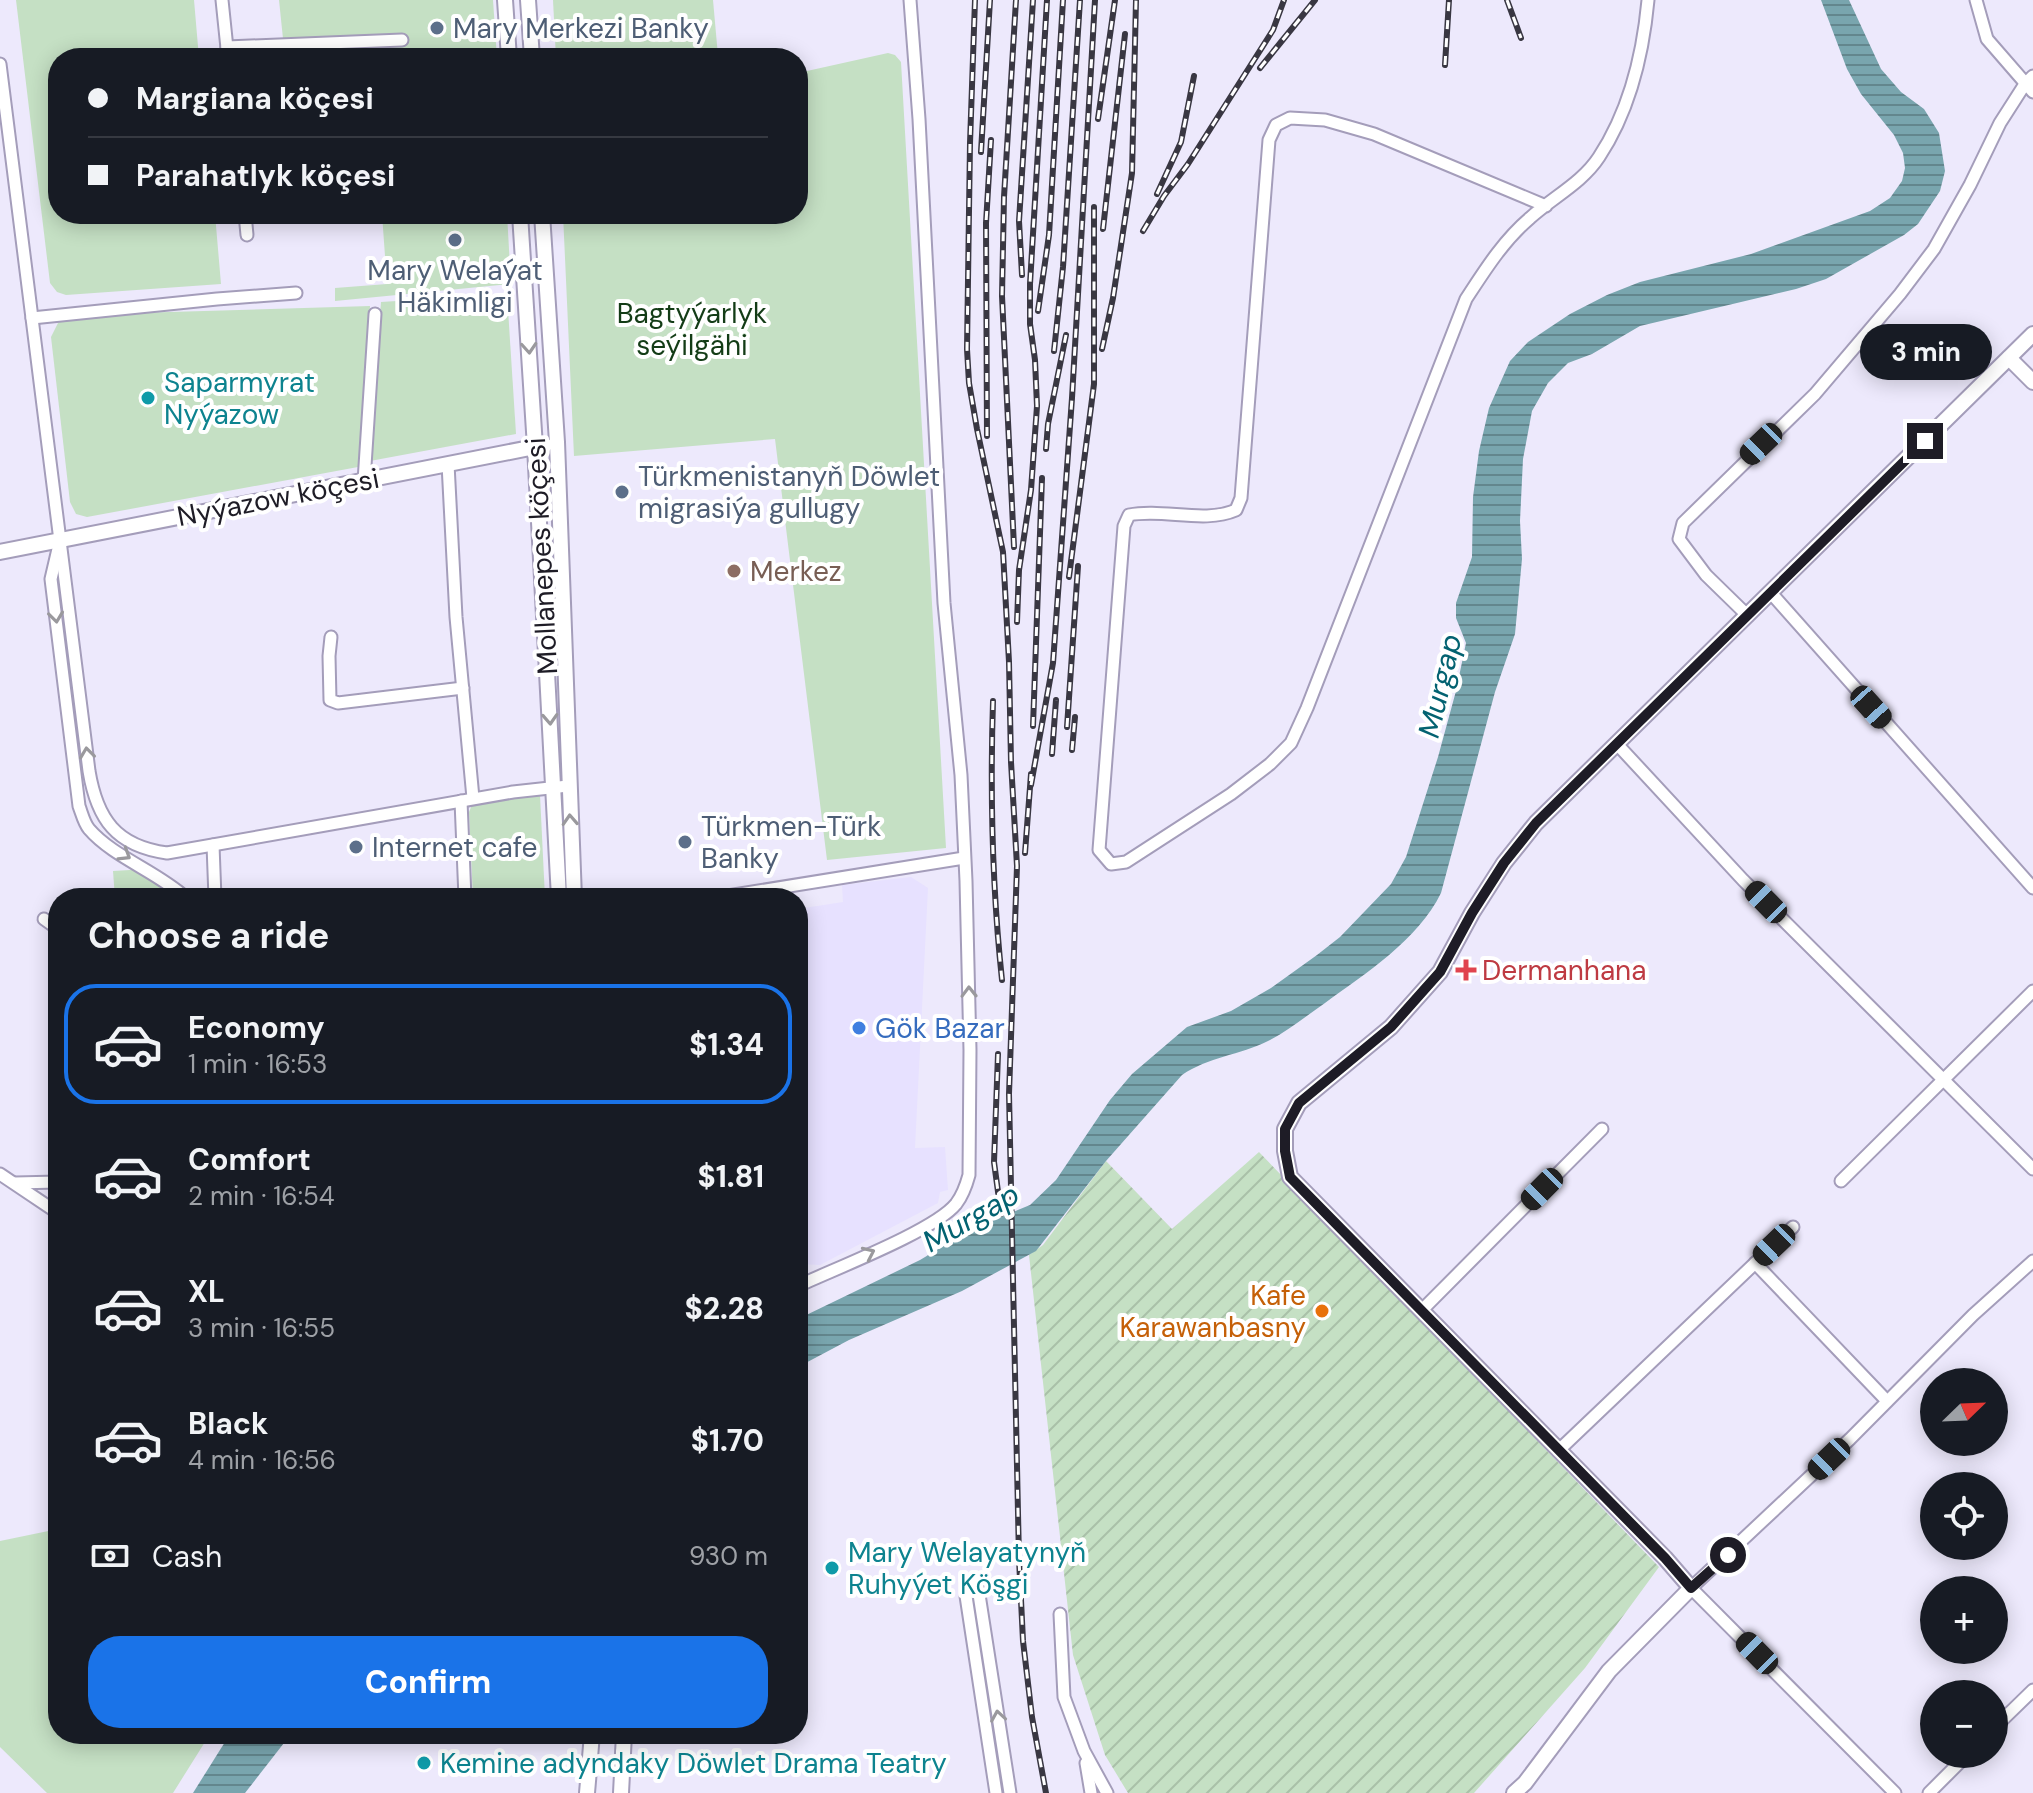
<!DOCTYPE html>
<meta charset="utf-8">
<style>
body{margin:0;font-family:"DM Sans",sans-serif;background:#20242c;color:#f1f3f6;height:100vh;display:flex;flex-direction:column;font-size:30px;white-space:nowrap}
*{box-sizing:border-box;margin:0}
p{font-size:26px;color:#9ea1a6}
.icon{flex:none;width:44px;height:44px;fill:none;stroke:currentColor;stroke-width:2;stroke-linecap:round;stroke-linejoin:round}
.map{position:relative;flex:1;overflow:hidden}
.panel{position:absolute;left:48px;top:888px;width:760px;height:856px;display:flex;flex-direction:column;background:#171b24;border-radius:32px;box-shadow:0 4px 20px #0003}
.panel>*{flex:none}
.guide{position:absolute;left:48px;top:48px;width:760px;height:176px;border-radius:32px;box-shadow:0 4px 20px #0003;display:grid;align-content:center;height:176px;padding:0 40px;background:#171b24}
.needle{width:52px;rotate:67deg}
.tools{position:absolute;left:1920px;top:1368px;display:grid;gap:16px}
.tools a{display:grid;place-items:center;width:88px;height:88px;border-radius:50%;background:#171b24;box-shadow:0 4px 20px #0003;font-size:40px}
.end{position:absolute;width:36px;height:36px;margin:-18px;border:10px solid #1e1c26;background:#fff;box-shadow:0 0 0 4px #fff}
.from{border-radius:50%}
.bubble{position:absolute;height:56px;border-radius:28px;background:#171b24;box-shadow:0 4px 20px #0003;font-size:26px;font-weight:800;line-height:56px;text-align:center}
.car{position:absolute;width:24px;height:48px;margin:-24px -12px;border-radius:10px;box-shadow:0 0 6px 2px #0007;background:linear-gradient(#222 24%,#8ab4d8 0 40%,#222 0 76%,#8ab4d8 0 86%,#222 0)}
.guide b{display:flex;align-items:center;gap:28px;height:76px;font-size:30px}
.guide b+b{border-top:2px solid #363941}
.guide i{width:20px;height:20px;background:#f1f3f6}
ul{padding:0;list-style:none}
li{display:flex;align-items:center;gap:24px;height:120px;margin:0 16px 12px;padding:0 24px;border:4px solid transparent;border-radius:32px}
li div{flex:1}
li b{display:block;font-size:30px}
li em{font-style:normal;font-weight:800}
li.on{border-color:#1a73e8}
li>.icon{width:72px;height:72px;stroke-width:1.5}
h2{padding:0 40px;font-size:36px;line-height:96px}
.pay{display:flex;align-items:center;gap:20px;height:88px;padding:0 40px;font-size:30px}
.pay p{margin-inline-start:auto}
.action{display:flex;gap:16px;margin-top:auto;padding:16px 40px}
.action a{flex:1;height:92px;border-radius:32px;background:#1a73e8;color:#fff;font-size:32px;font-weight:800;line-height:92px;text-align:center}
.map>svg:first-child{display:block}
.built{fill:#e7e1ff}
.park{fill:#c5e0c4}
.garden{fill:url(#garden-furrows)}
.water{fill:url(#water-rules)}
.lines{fill:none;stroke-linecap:round;stroke-linejoin:round}
.minor-casing{stroke:#a49dba;stroke-width:15}
.tertiary-casing{stroke:#a49dba;stroke-width:18}
.minor{stroke:#fff;stroke-width:11}
.tertiary{stroke:#fff;stroke-width:14}
.rail-casing{stroke:#393742;stroke-width:6}
.rail{stroke:#fff;stroke-width:3;stroke-dasharray:9;stroke-linecap:butt}
.oneway{stroke:#9a999d}
.route{stroke:#1e1c26;stroke-width:10}
.service-dot{fill:#5c6f8a;stroke:#fff;stroke-width:3}
.culture-dot{fill:#0f9aa8;stroke:#fff;stroke-width:3}
.education-dot{fill:#8d6e63;stroke:#fff;stroke-width:3}
.health-dot{fill:#e0444e;stroke:#fff;stroke-width:3}
.shop-dot{fill:#3f7fe0;stroke:#fff;stroke-width:3}
.food-dot{fill:#e8710a;stroke:#fff;stroke-width:3}
.labels{text-anchor:middle;stroke-width:8;stroke-linejoin:round;paint-order:stroke}
.service-label{font-size:28px;fill:#4e5e75;stroke:#fff;text-anchor:start}
.park-label{font-size:28px;fill:#133c16;stroke:#fff}
.culture-label{font-size:28px;fill:#0d838f;stroke:#fff;text-anchor:start}
.street-label{font-size:28px;fill:#1e1c26;stroke:#fff}
.education-label{font-size:28px;fill:#785e54;stroke:#fff;text-anchor:start}
.health-label{font-size:28px;fill:#be3a42;stroke:#fff;text-anchor:start}
.shop-label{font-size:28px;fill:#366cbe;stroke:#fff;text-anchor:start}
.food-label{font-size:28px;fill:#c56008;stroke:#fff;text-anchor:end}
.water-label{font-size:30px;font-style:italic;fill:#036271;stroke:#fff}
</style>
<div class="map">
<svg width="2033" height="1793" viewBox="0 0 2033 1793">
<defs>
<pattern id="garden-furrows" width="10" height="10" patternUnits="userSpaceOnUse" patternTransform="scale(2)"><rect width="10" height="10" fill="#c5e0c4"/><path d="M-1 1l2-2M0 10L10 0M9 11l2-2" fill="none" stroke="#a9c0a8"/></pattern>
<pattern id="water-rules" width="6" height="5" patternUnits="userSpaceOnUse" patternTransform="scale(2)"><rect width="6" height="5" fill="#79a5ae"/><path d="M0 2.5h6" fill="none" stroke="#63868d"/></pattern>
</defs>
<rect width="100%" height="100%" fill="#ede9fc"/>
<polygon class="built" points="911,877 928,888 915,1148 945,1147 948,1190 940,1192 938,1203 820,1265 798,1264 798,909 843,902 842,885"/>
<g class="park">
<polygon points="16,0 194,0 199,58 58,58 58,214 215,214 221,284 66,295 57,292 50,283"/>
<polygon points="279,0 493,0 497,58 285,58"/>
<polygon points="553,0 713,0 718,56 556,58"/>
<polygon points="888,53 895,55 901,62 946,848 827,860 775,439 574,456 563,214 798,214 798,73"/>
<polygon points="382,214 507,214 511,284 335,301 335,288 387,284"/>
<polygon points="507,294 516,434 370,461 381,302"/>
<polygon points="370,306 358,467 87,517 76,514 70,502 51,337 58,323 66,315"/>
<polygon points="540,795 545,898 473,898 469,812 472,805"/>
<polygon points="147,869 186,898 115,898 113,871"/>
<polygon points="58,1529 58,1734 210,1734 173,1793 47,1793 0,1747 0,1541"/>
</g>
<polygon class="garden" points="1259,1152 1659,1567 1585,1668 1474,1793 1128,1793 1105,1755 1073,1655 1029,1255 1043,1245 1106,1161 1172,1229"/>
<g class="water">
<path d="M1821 0H1849L1881 69 1901 92 1924 109 1939 133 1945 171 1940 191 1918 224 1904 235 1826 279 1796 289 1640 326 1592 354 1568 363 1548 383 1532 411 1523 459 1520 521 1522 559 1515 634 1495 692 1441 893C1418 940 1366 973 1325 1003 1306 1016 1288 1031 1268 1041 1240 1055 1208 1057 1182 1075L1106 1161 1036 1251 962 1291 849 1340 798 1367V1319L920 1260 972 1229 1030 1205 1056 1180 1110 1100 1132 1074 1187 1027 1231 1011 1271 988 1317 955 1340 937 1391 884 1406 857 1438 757 1456 691 1466 643 1456 618V603L1472 557 1473 497 1479 451 1489 408 1510 361 1528 342 1570 314 1607 295 1640 282 1751 254 1870 211 1890 198 1902 181 1905 168 1903 153 1894 135 1861 94 1847 69Z"/>
<polygon points="230,1734 291,1734 245,1793 193,1793"/>
</g>
<g class="lines">
<defs>
<g id="minor">
<polyline points="222,0 228,58"/>
<polyline points="1976,0 1987,39 2033,92"/>
<polyline points="227,47 402,40"/>
<path d="M0 64 89 771C97 819 116 846 167 853L513 792 568 786"/>
<path d="M1546 206 1374 134 1325 120 1290 118 1276 125 1269 140 1241 498 1236 510C1204 524 1163 508 1129 515L1124 526 1099 850 1111 864 1126 862 1231 794 1270 764 1291 743 1307 708 1466 299C1485 270 1503 241 1530 218 1553 197 1582 183 1599 157 1630 110 1643 54 1648 0"/>
<polyline points="245,214 247,235"/>
<polyline points="32,318 217,299 296,293"/>
<polyline points="448,464 456,617 473,798"/>
<polyline points="364,481 375,314"/>
<path d="M58 549 51 579 79 806C82 814 84 823 89 829 113 857 158 872 186 898"/>
<polyline points="1771,593 2033,888"/>
<polyline points="1748,616 1706,575 1679,539 1683,523 1815,394 1900,294 1934,249 1970,185 2000,123 2025,84 2033,76"/>
<polyline points="331,637 329,656 330,700 338,703 463,688"/>
<polyline points="1616,743 1743,880 2033,1169"/>
<polyline points="461,801 465,898"/>
<polyline points="213,845 215,898"/>
<polyline points="715,898 964,858"/>
<polyline points="44,919 58,929"/>
<polyline points="0,1174 58,1213"/>
<polyline points="1841,1181 2033,991"/>
<polyline points="15,1183 58,1182"/>
<polyline points="1755,1263 1887,1401"/>
<path d="M798 1286C834 1269 934 1231 956 1204 963 1195 966 1186 969 1175L970 1050 966 881 961 775 944 603 919 119 910 0"/>
<polyline points="1421,1311 1602,1129"/>
<polyline points="1558,1451 1793,1227"/>
<polyline points="1060,1614 1064,1697 1084,1751 1107,1793"/>
<polyline points="1994,1728 2033,1690"/>
<polyline points="1086,1763 1091,1793"/>
<polyline points="996,1793 966,1596 966,1583 973,1581 978,1588 1010,1793"/>
<polyline points="1895,1793 1691,1588 1850,1439 1973,1315 2033,1261"/>
<polyline points="1929,1793 1968,1754"/>
</g>
<g id="tertiary">
<polyline points="505,0 509,58"/>
<polyline points="528,0 532,58"/>
<polyline points="520,214 535,447 559,898"/>
<polyline points="542,214 557,442 574,898"/>
<polyline points="2009,358 2033,382"/>
<polyline points="0,552 545,445"/>
<polyline points="587,1793 592,1734"/>
<polyline points="621,1793 624,1734"/>
<polyline points="1514,1793 1525,1783 1609,1671 1691,1588 1665,1558 1290,1177 1285,1151 1285,1129 1299,1103 1391,1027 1440,972 1472,913 1504,863 1536,823 2033,334"/>
</g>
</defs>
<use href="#minor" class="minor-casing"/>
<use href="#tertiary" class="tertiary-casing"/>
<use href="#minor" class="minor"/>
<use href="#tertiary" class="tertiary"/>
<defs>
<g id="rail">
<polyline points="975,0 970,143 967,349 969,383 977,429 1003,552 1009,662 1011,762 1017,866 1009,1094 1019,1559 1023,1641 1032,1717 1046,1793"/>
<polyline points="1507,0 1521,38"/>
<polyline points="1445,65 1449,0"/>
<polyline points="1260,68 1315,0"/>
<polyline points="1098,119 1115,0"/>
<polyline points="981,152 990,0"/>
<polyline points="1157,194 1181,142 1194,76"/>
<polyline points="1103,229 1125,34"/>
<polyline points="1143,231 1164,196 1188,164 1273,30 1284,0"/>
<polyline points="1022,275 1019,221 1033,0"/>
<polyline points="1038,311 1049,235 1063,0"/>
<polyline points="1102,349 1113,298 1132,173 1136,0"/>
<polyline points="1054,351 1063,267 1080,0"/>
<polyline points="987,436 986,223 991,140"/>
<polyline points="1046,449 1048,424 1066,335"/>
<polyline points="1014,547 1002,296 1004,197 1016,0"/>
<polyline points="1069,577 1094,384 1094,207"/>
<polyline points="1017,622 1019,570 1031,490 1037,406 1035,360 1030,324 1030,284 1047,0"/>
<path d="M993 701C990 795 992 886 1002 980"/>
<polyline points="1033,726 1042,478"/>
<polyline points="1067,727 1078,566"/>
<polyline points="1072,750 1075,717"/>
<polyline points="1052,754 1056,700"/>
<polyline points="1031,785 1053,663 1072,398 1095,0"/>
<polyline points="1025,853 1031,774"/>
<polyline points="998,1054 994,1162 1001,1214"/>
</g>
</defs>
<use href="#rail" class="rail-casing"/>
<use href="#rail" class="rail"/>
</g>
<defs><path id="oneway-chevron" d="M-2-3.5L2.5 0L-2 3.5" fill="none" stroke-width="1.6" stroke-linecap="round" stroke-linejoin="round" transform="scale(2)"/></defs>
<g class="oneway">
<use href="#oneway-chevron" transform="translate(529 348) rotate(86)"/>
<use href="#oneway-chevron" transform="translate(56 617) rotate(83)"/>
<use href="#oneway-chevron" transform="translate(550 719) rotate(87)"/>
<use href="#oneway-chevron" transform="translate(87 753) rotate(-97)"/>
<use href="#oneway-chevron" transform="translate(570 820) rotate(-93)"/>
<use href="#oneway-chevron" transform="translate(125 855) rotate(32)"/>
<use href="#oneway-chevron" transform="translate(969 992) rotate(-91)"/>
<use href="#oneway-chevron" transform="translate(869 1253) rotate(-25)"/>
<use href="#oneway-chevron" transform="translate(998 1716) rotate(-99)"/>
</g>
<g class="lines">
<polyline class="route" points="1728,1555 1691,1588 1665,1558 1290,1177 1285,1151 1285,1129 1299,1103 1391,1027 1440,972 1472,913 1504,863 1536,823 1925,441"/>
</g>
<g class="service-dot">
<circle cx="437" cy="28" r="8"/>
<circle cx="455" cy="240" r="8"/>
<circle cx="622" cy="492" r="8"/>
<circle cx="685" cy="842" r="8"/>
<circle cx="356" cy="847" r="8"/>
</g>
<g class="culture-dot">
<circle cx="148" cy="398" r="8"/>
<circle cx="832" cy="1568" r="8"/>
<circle cx="424" cy="1763" r="8"/>
</g>
<circle class="education-dot" cx="734" cy="571" r="8"/>
<path class="health-dot" d="M1462 958h8v8h8v8h-8v8h-8v-8h-8v-8h8z"/>
<circle class="shop-dot" cx="859" cy="1028" r="8"/>
<circle class="food-dot" cx="1322" cy="1311" r="8"/>
<g class="labels">
<g class="service-label">
<text x="453" y="38">Mary Merkezi Banky</text>
<text x="455" y="280" text-anchor="middle">Mary Welaýat<tspan x="455" dy="32">Häkimligi</tspan></text>
<text x="638" y="486">Türkmenistanyň Döwlet<tspan x="638" dy="32">migrasiýa gullugy</tspan></text>
<text x="701" y="836">Türkmen-Türk<tspan x="701" dy="32">Banky</tspan></text>
<text x="372" y="857">Internet cafe</text>
</g>
<g class="park-label">
<text x="692" y="323">Bagtyýarlyk<tspan x="692" dy="32">seýilgähi</tspan></text>
</g>
<g class="culture-label">
<text x="164" y="392">Saparmyrat<tspan x="164" dy="32">Nyýazow</tspan></text>
<text x="848" y="1562">Mary Welayatynyň<tspan x="848" dy="32">Ruhyýet Köşgi</tspan></text>
<text x="440" y="1773">Kemine adyndaky Döwlet Drama Teatry</text>
</g>
<g class="street-label">
<text transform="translate(278 497) rotate(-11)" y="10">Nyýazow köçesi</text>
<text transform="translate(541 556) rotate(-93)" y="10">Mollanepes köçesi</text>
</g>
<g class="education-label">
<text x="750" y="581">Merkez</text>
</g>
<g class="health-label">
<text x="1482" y="980">Dermanhana</text>
</g>
<g class="shop-label">
<text x="875" y="1038">Gök Bazar</text>
</g>
<g class="food-label">
<text x="1306" y="1305">Kafe<tspan x="1306" dy="32">Karawanbasny</tspan></text>
</g>
<g class="water-label">
<text transform="translate(1440 686) rotate(-77)" y="10">Murgap</text>
<text transform="translate(971 1218) rotate(-30)" y="10">Murgap</text>
</g>
</g>
</svg>
<div class="tools">
<a><svg class="needle" viewBox="-14 -14 28 28"><path d="M0-13l5 13h-10z" fill="#e53935"/><path d="M0 13l5-13h-10z" fill="#9ea1a6"/></svg></a>
<a><svg class="icon" aria-label="locate" viewBox="0 0 24 24"><circle cx="12" cy="12" r="6"/><path d="M12 2v4M12 18v4M2 12h4M18 12h4"/></svg></a>
<a>+</a>
<a>−</a>
</div>
<i class="end from" style="left:1728px;top:1555px"></i>
<i class="end" style="left:1925px;top:441px"></i>
<div class="bubble" style="left:1860px;top:324px;width:132px">3 min</div>
<i class="car" style="left:1761px;top:444px;rotate:226deg"></i>
<i class="car" style="left:1871px;top:707px;rotate:138deg"></i>
<i class="car" style="left:1766px;top:902px;rotate:315deg"></i>
<i class="car" style="left:1542px;top:1189px;rotate:225deg"></i>
<i class="car" style="left:1774px;top:1245px;rotate:226deg"></i>
<i class="car" style="left:1829px;top:1459px;rotate:226deg"></i>
<i class="car" style="left:1757px;top:1653px;rotate:315deg"></i>
<div class="guide">
<b><i class="from"></i>Margiana köçesi</b>
<b><i></i>Parahatlyk köçesi</b>
</div>
<section class="panel">
<h2>Choose a ride</h2>
<ul>
<li class="on"><svg class="icon" aria-label="car" viewBox="0 0 24 24"><path d="M5 17H2v-5l4-1 3-4h7l3 4 3 1v5h-3M9 17h6M6 11h13"/><circle cx="7" cy="17" r="2"/><circle cx="17" cy="17" r="2"/></svg><div><b>Economy</b><p>1 min · 16:53</p></div><em>$1.34</em></li>
<li><svg class="icon" aria-label="car" viewBox="0 0 24 24"><path d="M5 17H2v-5l4-1 3-4h7l3 4 3 1v5h-3M9 17h6M6 11h13"/><circle cx="7" cy="17" r="2"/><circle cx="17" cy="17" r="2"/></svg><div><b>Comfort</b><p>2 min · 16:54</p></div><em>$1.81</em></li>
<li><svg class="icon" aria-label="car" viewBox="0 0 24 24"><path d="M5 17H2v-5l4-1 3-4h7l3 4 3 1v5h-3M9 17h6M6 11h13"/><circle cx="7" cy="17" r="2"/><circle cx="17" cy="17" r="2"/></svg><div><b>XL</b><p>3 min · 16:55</p></div><em>$2.28</em></li>
<li><svg class="icon" aria-label="car" viewBox="0 0 24 24"><path d="M5 17H2v-5l4-1 3-4h7l3 4 3 1v5h-3M9 17h6M6 11h13"/><circle cx="7" cy="17" r="2"/><circle cx="17" cy="17" r="2"/></svg><div><b>Black</b><p>4 min · 16:56</p></div><em>$1.70</em></li>
</ul>
<div class="pay"><svg class="icon" aria-label="cash" viewBox="0 0 24 24"><path d="M3 7h18v10H3z"/><circle cx="12" cy="12" r="2"/></svg>Cash<p>930 m</p></div>
<div class="action"><a>Confirm</a></div>
</section>
</div>
